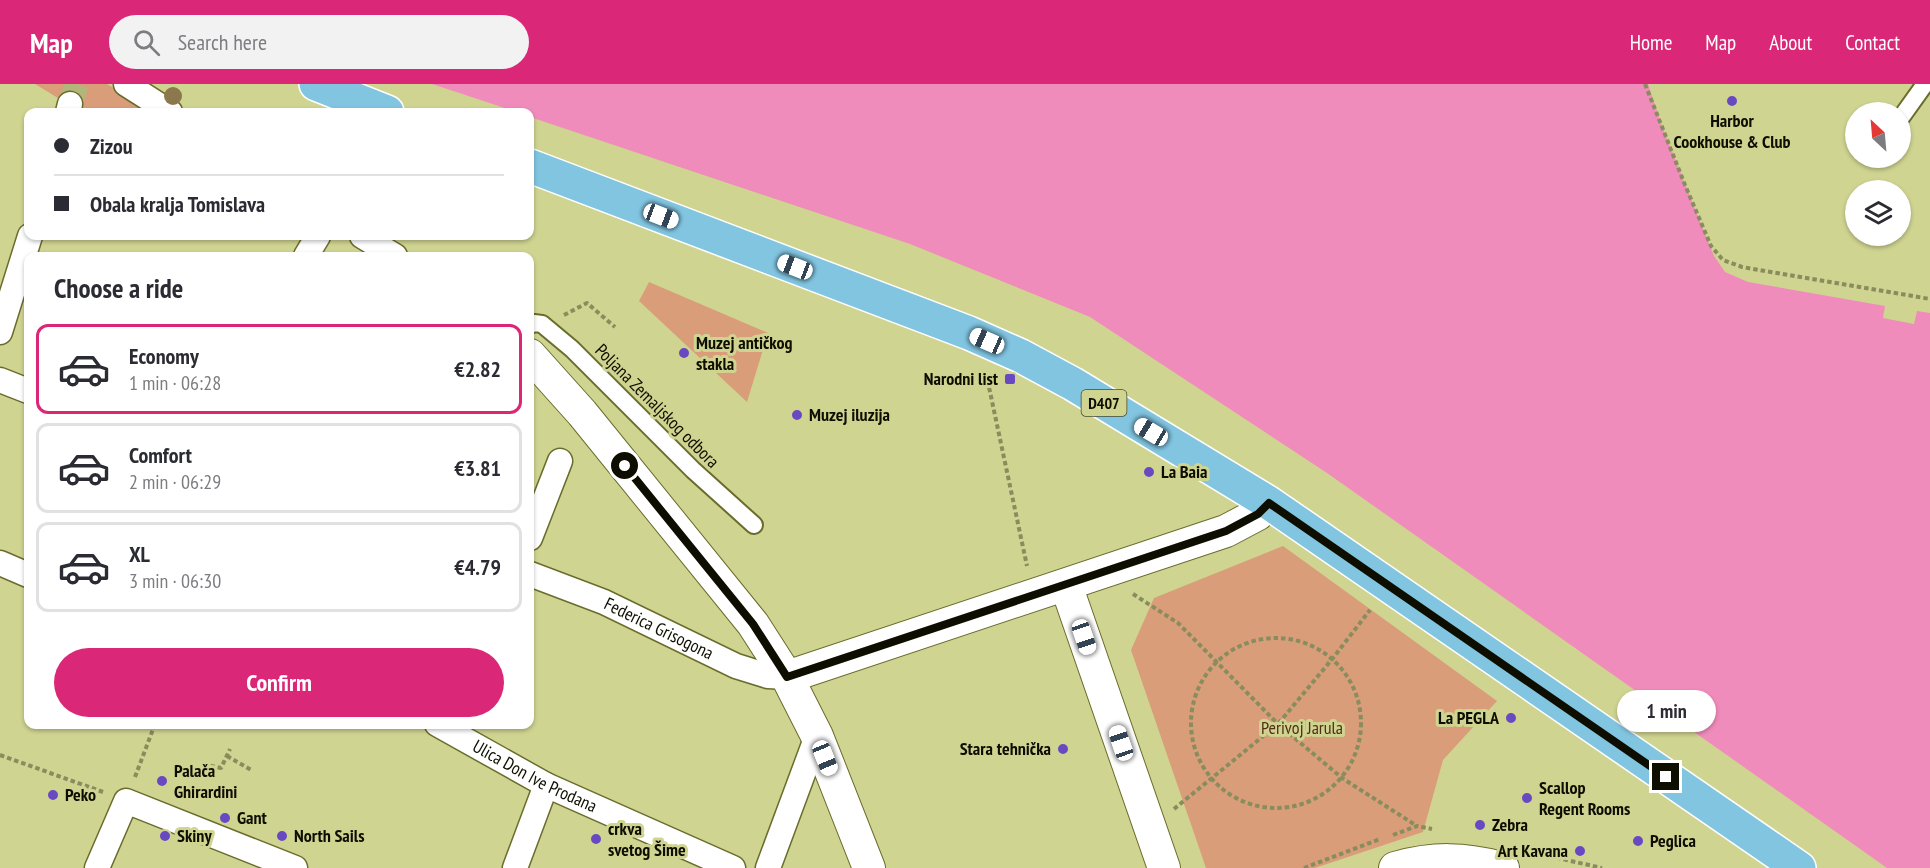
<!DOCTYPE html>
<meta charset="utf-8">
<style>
body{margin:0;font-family:"PT Sans Narrow",sans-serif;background:#f2f2f3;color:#2b2b33;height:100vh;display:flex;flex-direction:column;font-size:22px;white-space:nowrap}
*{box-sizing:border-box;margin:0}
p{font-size:20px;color:#7c7c81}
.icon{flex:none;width:33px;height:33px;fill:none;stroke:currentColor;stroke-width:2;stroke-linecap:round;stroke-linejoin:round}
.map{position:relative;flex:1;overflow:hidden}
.drawer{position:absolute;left:24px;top:168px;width:510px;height:477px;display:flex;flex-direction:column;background:#fff;border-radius:12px;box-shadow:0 2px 4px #0004}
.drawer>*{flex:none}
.top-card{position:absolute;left:24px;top:24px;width:510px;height:132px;border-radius:12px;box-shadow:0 2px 4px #0004;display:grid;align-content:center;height:132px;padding:0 30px;background:#fff}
.needle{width:39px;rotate:334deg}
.tools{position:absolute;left:1845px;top:18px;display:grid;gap:12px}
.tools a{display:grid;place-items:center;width:66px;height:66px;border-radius:50%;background:#fff;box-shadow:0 2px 4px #0004;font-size:30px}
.end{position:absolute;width:27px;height:27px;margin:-14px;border:8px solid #0e0e00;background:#fff;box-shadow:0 0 0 3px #fff}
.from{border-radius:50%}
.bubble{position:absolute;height:42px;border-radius:21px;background:#fff;box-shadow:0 2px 4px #0004;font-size:20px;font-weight:700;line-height:42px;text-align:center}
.car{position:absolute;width:18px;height:36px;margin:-18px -9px;border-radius:8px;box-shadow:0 0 4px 2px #0007;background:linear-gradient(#fff 24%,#345 0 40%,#fff 0 76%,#345 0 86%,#fff 0)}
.top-card b{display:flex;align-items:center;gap:21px;height:57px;font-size:22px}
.top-card b+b{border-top:2px solid #e1e1e2}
.top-card i{width:15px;height:15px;background:#2b2b33}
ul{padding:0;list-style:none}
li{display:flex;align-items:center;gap:18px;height:90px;margin:0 12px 9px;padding:0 18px;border:3px solid #e1e1e2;border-radius:12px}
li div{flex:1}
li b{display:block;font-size:22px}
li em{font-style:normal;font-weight:700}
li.on{border-color:#db2777}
li>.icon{width:54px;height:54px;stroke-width:1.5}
h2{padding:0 30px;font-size:27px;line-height:72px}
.action{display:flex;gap:12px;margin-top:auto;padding:12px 30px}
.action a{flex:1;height:69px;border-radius:36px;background:#db2777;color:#fff;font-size:24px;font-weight:700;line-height:69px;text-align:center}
header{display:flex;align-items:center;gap:36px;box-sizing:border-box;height:84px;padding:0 30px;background:#db2777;color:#fff}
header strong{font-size:28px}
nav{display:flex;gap:33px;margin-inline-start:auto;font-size:21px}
.search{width:420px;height:54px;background:#f2f2f3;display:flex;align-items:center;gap:15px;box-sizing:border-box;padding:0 21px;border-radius:33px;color:#7c7c81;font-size:22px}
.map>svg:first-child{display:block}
.green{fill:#d99d7a}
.water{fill:#f08cbb}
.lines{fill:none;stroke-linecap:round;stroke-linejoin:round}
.pedestrian-tunnel{stroke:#b3b67b;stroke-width:24;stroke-dasharray:24 12;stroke-linecap:butt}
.service-casing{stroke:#6a6c2c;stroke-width:20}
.pedestrian-casing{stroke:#6a6c2c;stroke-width:27}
.minor-casing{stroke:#6a6c2c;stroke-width:34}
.primary-casing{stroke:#fff;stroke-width:36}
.path{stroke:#898c5c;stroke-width:4;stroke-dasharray:4.5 3;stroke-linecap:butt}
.service{stroke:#fff;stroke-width:16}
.pedestrian{stroke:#fff;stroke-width:24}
.minor{stroke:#fff;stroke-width:32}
.primary{stroke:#82c5e1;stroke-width:33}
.tree{fill:#8b784d}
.route{stroke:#0e0e00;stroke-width:8}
.poi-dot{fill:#6949c2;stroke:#d0d491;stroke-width:2}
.labels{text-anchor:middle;stroke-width:6;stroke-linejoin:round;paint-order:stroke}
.shield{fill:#d0d491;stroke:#48492c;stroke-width:1.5}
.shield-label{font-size:16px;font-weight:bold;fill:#0e0e00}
.poi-label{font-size:18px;font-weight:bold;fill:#0e0e00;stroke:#d0d491;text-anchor:start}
.street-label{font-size:18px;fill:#0e0e00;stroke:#d0d491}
.park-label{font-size:18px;fill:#532d16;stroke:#d0d491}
</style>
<header>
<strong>Map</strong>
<div class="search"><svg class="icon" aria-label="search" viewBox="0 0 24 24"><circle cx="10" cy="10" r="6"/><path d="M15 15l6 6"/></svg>Search here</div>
<nav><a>Home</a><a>Map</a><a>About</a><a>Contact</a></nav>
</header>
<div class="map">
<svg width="1930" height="784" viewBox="0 0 1930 784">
<rect width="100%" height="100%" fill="#d0d491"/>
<g class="green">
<polygon points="35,0 107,0 154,28 81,28"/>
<polygon points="649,198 768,249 747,318 639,217"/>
<polygon points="1283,462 1497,617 1443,676 1423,748 1315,784 1206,784 1131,566 1154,514"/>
</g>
<polygon class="water" points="432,0 1648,0 1662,42 1714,172 1725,188 1748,198 1885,222 1883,234 1914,240 1917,227 1930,229 1930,784 1887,784 1327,389 1090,233 910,160 530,33 530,28 517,28"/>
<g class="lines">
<polyline class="pedestrian-tunnel" points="70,20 77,0"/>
<defs>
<g id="service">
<polyline points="1900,35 1925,0"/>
<polyline points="530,241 534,239 542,240 572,265 693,386 754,441"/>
</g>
<g id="pedestrian">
<polyline points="126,0 170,28"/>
<polyline points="68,28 70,20"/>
<polyline points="362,152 395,172"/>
<polyline points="306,172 318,152"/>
<polyline points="0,248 30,152"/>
<polyline points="0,296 28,307"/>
<polyline points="530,454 560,377"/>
<polyline points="0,479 28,491"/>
<path id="s1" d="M530 490 604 518 736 582 768 592 787 593"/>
<path id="s2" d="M437 640 546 701 733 784"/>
<polyline points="97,784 126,717 295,784"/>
<polyline points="515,784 546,701"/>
<polyline points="768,784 817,652"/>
</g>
<g id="minor">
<polyline points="530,271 582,329 753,540 787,593 817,652 869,784"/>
<polyline points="1066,501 1164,784"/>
<polyline points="787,593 1226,447 1258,430 1269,419"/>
<path d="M1395 784C1434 773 1464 774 1503 784"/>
</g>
<g id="primary">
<polyline points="316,0 387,28"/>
<polyline points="530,82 969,249 1021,272 1073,300 1269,419 1799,784"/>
</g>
</defs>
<use href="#service" class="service-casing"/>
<use href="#pedestrian" class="pedestrian-casing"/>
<use href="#minor" class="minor-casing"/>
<use href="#primary" class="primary-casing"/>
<g class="path">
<polyline points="1645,0 1685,101 1711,162 1723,176 1742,183 1930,215"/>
<polyline points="564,231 587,219 615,243"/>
<polyline points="986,289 1027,482"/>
<polyline points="1133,510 1178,539 1278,640 1342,694 1417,742"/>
<circle cx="1276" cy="639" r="85"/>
<polyline points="0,671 103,708"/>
<polyline points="227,672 253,687"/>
<polyline points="203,680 221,684 230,665"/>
<polyline points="135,693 155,640"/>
<polyline points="1174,725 1278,640 1333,574 1370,526"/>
<polyline points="1393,751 1417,742 1432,745"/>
<polyline points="1527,767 1602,784"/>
<polyline points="1304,784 1380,755"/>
</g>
<use href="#service" class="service"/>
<use href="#pedestrian" class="pedestrian"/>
<use href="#minor" class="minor"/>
<use href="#primary" class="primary"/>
</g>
<circle class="tree" cx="173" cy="12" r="9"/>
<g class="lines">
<polyline class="route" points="625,382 753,540 787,593 1226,447 1258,430 1269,419 1666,693"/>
</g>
<g class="poi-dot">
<circle cx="1732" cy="17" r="6"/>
<circle cx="684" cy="269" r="6"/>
<rect x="1004" y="289" width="12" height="12" rx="3"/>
<circle cx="797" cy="331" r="6"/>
<circle cx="1149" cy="388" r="6"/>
<circle cx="1511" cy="634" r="6"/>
<circle cx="1063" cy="665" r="6"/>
<circle cx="162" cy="697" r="6"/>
<circle cx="53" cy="711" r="6"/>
<circle cx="1527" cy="714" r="6"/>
<circle cx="225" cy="734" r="6"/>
<circle cx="1480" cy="741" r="6"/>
<circle cx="165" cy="752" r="6"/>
<circle cx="282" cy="752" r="6"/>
<circle cx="596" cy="755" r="6"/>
<circle cx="1638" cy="757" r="6"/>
<circle cx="1580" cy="767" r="6"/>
</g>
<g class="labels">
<rect class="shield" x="1081.5" y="306" width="45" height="26" rx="4.5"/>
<g class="shield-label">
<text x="1104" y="325">D407</text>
</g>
<g class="poi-label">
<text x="1732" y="43" text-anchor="middle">Harbor<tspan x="1732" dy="21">Cookhouse &amp; Club</tspan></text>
<text x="696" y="265">Muzej antičkog<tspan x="696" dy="21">stakla</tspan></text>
<text x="998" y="301" text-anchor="end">Narodni list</text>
<text x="809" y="337">Muzej iluzija</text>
<text x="1161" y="394">La Baia</text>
<text x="1499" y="640" text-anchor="end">La PEGLA</text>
<text x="1051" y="671" text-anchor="end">Stara tehnička</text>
<text x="174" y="693">Palača<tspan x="174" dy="21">Ghirardini</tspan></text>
<text x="1539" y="710">Scallop<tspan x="1539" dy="21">Regent Rooms</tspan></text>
<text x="65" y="717">Peko</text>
<text x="237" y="740">Gant</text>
<text x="1492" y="747">Zebra</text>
<text x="608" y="751">crkva<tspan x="608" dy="21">svetog Šime</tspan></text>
<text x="177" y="758">Skiny</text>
<text x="294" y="758">North Sails</text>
<text x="1650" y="763">Peglica</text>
<text x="1568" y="773" text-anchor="end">Art Kavana</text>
</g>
<g class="street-label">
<text transform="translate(657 322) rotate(45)" y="6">Poljana Zemaljskog odbora</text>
<text dy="6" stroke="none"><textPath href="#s1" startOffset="140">Federica Grisogona</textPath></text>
<text dy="6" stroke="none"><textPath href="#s2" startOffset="111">Ulica Don Ive Prodana</textPath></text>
</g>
<g class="park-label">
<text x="1302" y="650">Perivoj Jarula</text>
</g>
</g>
</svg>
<div class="tools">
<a><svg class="needle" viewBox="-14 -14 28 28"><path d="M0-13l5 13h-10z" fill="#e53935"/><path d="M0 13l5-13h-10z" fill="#7c7c81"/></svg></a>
<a><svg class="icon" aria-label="layers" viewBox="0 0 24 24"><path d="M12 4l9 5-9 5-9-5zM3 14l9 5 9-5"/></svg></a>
</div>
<i class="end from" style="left:625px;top:382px"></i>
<i class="end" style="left:1666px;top:693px"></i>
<div class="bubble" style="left:1617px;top:606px;width:99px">1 min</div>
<i class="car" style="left:661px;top:132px;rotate:111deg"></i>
<i class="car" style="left:795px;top:183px;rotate:291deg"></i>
<i class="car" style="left:987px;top:257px;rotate:294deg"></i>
<i class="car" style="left:1151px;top:348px;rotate:301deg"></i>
<i class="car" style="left:1084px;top:553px;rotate:161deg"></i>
<i class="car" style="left:1121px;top:659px;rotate:341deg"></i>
<i class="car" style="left:825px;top:674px;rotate:158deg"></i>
<div class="top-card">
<b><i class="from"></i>Zizou</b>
<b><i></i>Obala kralja Tomislava</b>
</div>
<section class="drawer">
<h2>Choose a ride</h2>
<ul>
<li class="on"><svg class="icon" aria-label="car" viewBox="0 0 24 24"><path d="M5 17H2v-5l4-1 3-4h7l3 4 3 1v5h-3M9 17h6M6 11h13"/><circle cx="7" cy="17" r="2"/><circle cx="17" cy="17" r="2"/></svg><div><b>Economy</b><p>1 min · 06:28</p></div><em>€2.82</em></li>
<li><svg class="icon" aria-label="car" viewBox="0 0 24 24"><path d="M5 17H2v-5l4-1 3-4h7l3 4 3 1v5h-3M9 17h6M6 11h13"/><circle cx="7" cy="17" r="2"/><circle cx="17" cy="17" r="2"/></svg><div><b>Comfort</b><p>2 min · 06:29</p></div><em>€3.81</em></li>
<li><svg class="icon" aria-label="car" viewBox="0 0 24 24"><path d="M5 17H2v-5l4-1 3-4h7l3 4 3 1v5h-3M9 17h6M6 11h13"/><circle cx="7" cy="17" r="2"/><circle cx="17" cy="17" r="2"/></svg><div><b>XL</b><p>3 min · 06:30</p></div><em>€4.79</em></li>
</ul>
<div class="action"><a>Confirm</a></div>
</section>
</div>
